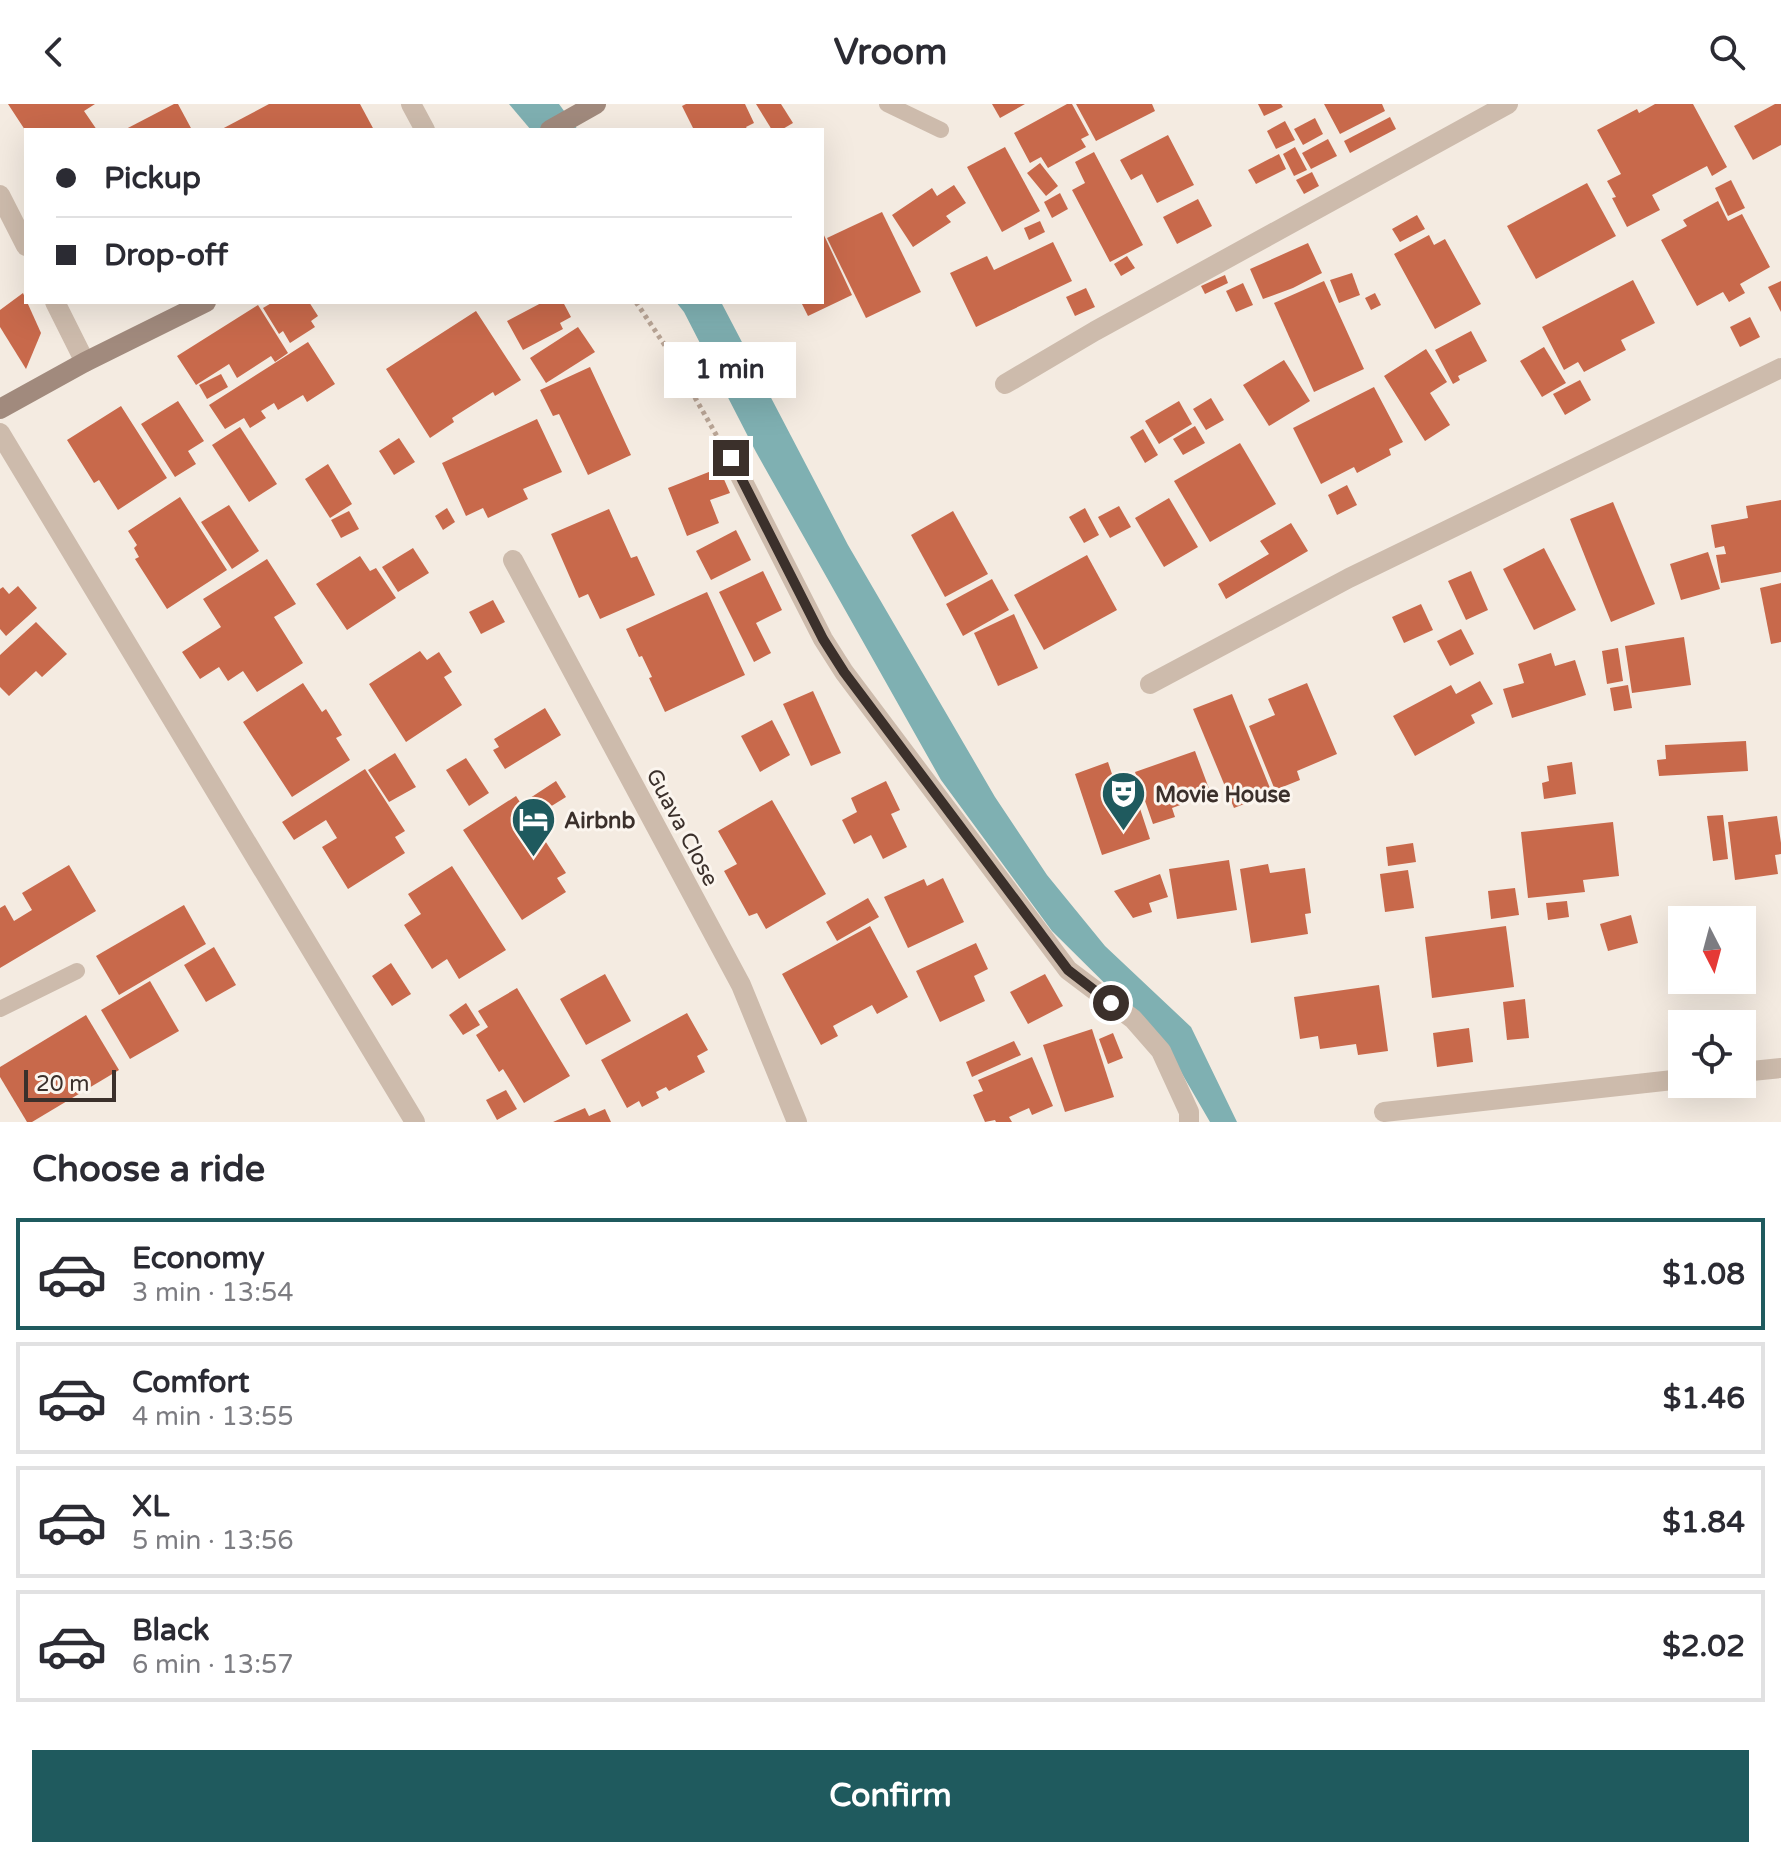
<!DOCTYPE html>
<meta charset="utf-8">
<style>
body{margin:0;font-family:"Varela Round",sans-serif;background:#f7f7f7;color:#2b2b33;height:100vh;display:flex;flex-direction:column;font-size:30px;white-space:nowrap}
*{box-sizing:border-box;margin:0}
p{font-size:26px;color:#7c7c81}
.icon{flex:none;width:44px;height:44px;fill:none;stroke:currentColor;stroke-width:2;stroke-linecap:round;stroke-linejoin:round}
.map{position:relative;height:1018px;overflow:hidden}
.sheet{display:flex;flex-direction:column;background:#fff;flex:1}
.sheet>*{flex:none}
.banner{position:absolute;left:24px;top:24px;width:800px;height:176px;border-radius:0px;box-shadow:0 8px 32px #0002;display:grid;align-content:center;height:176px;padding:0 32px;background:#fff}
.needle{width:52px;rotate:174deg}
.controls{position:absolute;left:1668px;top:802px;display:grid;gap:16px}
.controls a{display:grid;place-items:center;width:88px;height:88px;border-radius:0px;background:#fff;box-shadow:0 8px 32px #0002;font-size:40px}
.scale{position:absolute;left:24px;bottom:20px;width:92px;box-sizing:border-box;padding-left:8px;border:4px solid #3b302b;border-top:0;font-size:22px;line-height:28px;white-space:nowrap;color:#3b302b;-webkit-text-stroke:6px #fbf5ee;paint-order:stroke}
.end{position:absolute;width:36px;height:36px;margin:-18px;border:10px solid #3b302b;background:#fff;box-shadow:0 0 0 4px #fff}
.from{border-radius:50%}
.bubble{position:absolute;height:56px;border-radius:0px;background:#fff;box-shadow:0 8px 32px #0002;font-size:26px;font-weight:700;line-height:56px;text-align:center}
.banner b{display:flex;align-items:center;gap:28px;height:76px;font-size:30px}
.banner b+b{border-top:2px solid #e1e1e2}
.banner i{width:20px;height:20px;background:#2b2b33}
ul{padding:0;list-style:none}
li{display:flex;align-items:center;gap:24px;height:112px;margin:0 16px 12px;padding:0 16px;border:4px solid #e1e1e2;border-radius:0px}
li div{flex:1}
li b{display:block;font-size:30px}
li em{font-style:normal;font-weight:700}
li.on{border-color:#1f5a5e}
li>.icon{width:72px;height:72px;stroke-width:1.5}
h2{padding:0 32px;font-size:36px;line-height:96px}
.cta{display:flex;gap:16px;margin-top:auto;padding:16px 32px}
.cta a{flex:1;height:92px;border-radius:0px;background:#1f5a5e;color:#fff;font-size:32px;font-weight:700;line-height:92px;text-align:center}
header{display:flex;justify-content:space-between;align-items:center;height:104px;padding:0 32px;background:#fff;font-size:36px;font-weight:700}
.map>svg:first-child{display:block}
.water{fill:#7fb0b2}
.building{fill:#c8694b}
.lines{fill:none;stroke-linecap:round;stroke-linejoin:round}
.path{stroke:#b9a596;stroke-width:5;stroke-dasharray:4 4;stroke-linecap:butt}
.lane{stroke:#cdbbac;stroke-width:16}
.street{stroke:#cdbbac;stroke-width:20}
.secondary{stroke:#a18a7d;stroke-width:20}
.route{stroke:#3b302b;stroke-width:10}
.labels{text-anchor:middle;stroke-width:6;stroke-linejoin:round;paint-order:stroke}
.poi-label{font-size:22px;font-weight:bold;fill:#3b302b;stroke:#fbf5ee;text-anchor:start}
.street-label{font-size:22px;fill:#3b302b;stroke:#fbf5ee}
</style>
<header><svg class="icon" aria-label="back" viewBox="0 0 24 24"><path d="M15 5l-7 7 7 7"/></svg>Vroom<svg class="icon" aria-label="search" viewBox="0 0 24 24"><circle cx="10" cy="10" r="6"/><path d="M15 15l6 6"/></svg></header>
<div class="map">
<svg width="1781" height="1018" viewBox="0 0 1781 1018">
<rect width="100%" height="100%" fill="#f4ebe1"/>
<g class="water">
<polygon points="509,0 559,0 578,26 531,26"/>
<polygon points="676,198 721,198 848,441 995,693 1047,771 1105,842 1191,923 1237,1018 1210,1018 1163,937 1052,827 941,676 756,348 684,208"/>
</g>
<g class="building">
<polygon points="8,0 95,0 84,7 97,26 25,26"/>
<polygon points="174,0 178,0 192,26 124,26"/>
<polygon points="269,0 360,0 374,26 220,26"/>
<polygon points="686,0 745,0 754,19 746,23 748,26 694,26 682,2"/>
<polygon points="756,0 781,0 793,19 781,26 772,26"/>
<polygon points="992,0 1025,0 1000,14"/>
<polygon points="1067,0 1072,0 1089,31 1081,35 1086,43 1048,64 1041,53 1030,59 1014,29"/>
<polygon points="1076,0 1152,0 1155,7 1096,37"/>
<polygon points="1258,0 1281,0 1283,3 1264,12"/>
<polygon points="1324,0 1382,0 1385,7 1340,30"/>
<polygon points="1655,0 1693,0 1727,63 1712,72 1707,62 1652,91 1660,106 1627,123 1612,94 1616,93 1607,77 1621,70 1597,26 1637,5 1639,9"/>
<polygon points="1775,0 1781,0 1781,41 1753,56 1734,22"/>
<polygon points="1390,13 1396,25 1350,49 1344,37"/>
<polygon points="1315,14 1323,30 1303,41 1294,25"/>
<polygon points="1285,17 1295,36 1276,45 1267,27"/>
<polygon points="1168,31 1194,81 1157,99 1142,70 1131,76 1120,56"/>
<polygon points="1328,35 1337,52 1311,65 1302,49"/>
<polygon points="1005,43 1040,107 1002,128 967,63"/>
<polygon points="1295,43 1307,66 1294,72 1283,50"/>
<polygon points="1094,48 1143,141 1110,158 1072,86 1085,79 1075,58"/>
<polygon points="1279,50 1286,65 1256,80 1248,66"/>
<polygon points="1040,59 1058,82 1046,92 1027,69"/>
<polygon points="1312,68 1319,82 1304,90 1296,76"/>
<polygon points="1731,76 1745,104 1728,112 1715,84"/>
<polygon points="1587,79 1616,132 1536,175 1507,122"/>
<polygon points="954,81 966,99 946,112 951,118 913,143 892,111 932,84 937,92"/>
<polygon points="1060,89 1068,105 1052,114 1044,98"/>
<polygon points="1198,95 1212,122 1177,140 1163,113"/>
<polygon points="1718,97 1728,117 1742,110 1770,163 1740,180 1745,189 1729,198 1723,188 1697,202 1661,136 1687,122 1683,116"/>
<polygon points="882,108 921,188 866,214 827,134"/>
<polygon points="1417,111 1425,125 1400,138 1392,125"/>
<polygon points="1040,117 1045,128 1029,136 1024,124"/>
<polygon points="822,127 852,191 808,212 801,198 822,198"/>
<polygon points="1429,131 1434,141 1445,135 1481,200 1435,225 1394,150"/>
<polygon points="1053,138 1072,177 976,223 950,169 987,152 994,166"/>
<polygon points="1308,139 1322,169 1293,184 1263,195 1250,165"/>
<polygon points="1127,152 1135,164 1121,172 1114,160"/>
<polygon points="1352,169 1360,191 1339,199 1330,176"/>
<polygon points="1225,171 1228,179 1205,190 1201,182"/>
<polygon points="1633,176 1655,219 1621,236 1626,246 1584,268 1578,258 1564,266 1542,223"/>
<polygon points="1324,177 1364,265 1314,288 1274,199"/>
<polygon points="1781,177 1781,208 1768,183"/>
<polygon points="1243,179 1253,201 1236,208 1226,187"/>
<polygon points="1086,184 1095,203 1075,212 1066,193"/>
<polygon points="23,189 41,229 26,265 0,223 0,206"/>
<polygon points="1375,189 1381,201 1371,206 1365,194"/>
<polygon points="273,198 309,198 318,212 311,217 315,223 290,239 283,227 279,230 263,204"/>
<polygon points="543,198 563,198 571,213 560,219 563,225 523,246 507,217"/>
<polygon points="258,201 288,249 275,258 271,252 237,274 229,260 196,281 177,252"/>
<polygon points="476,207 521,276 495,292 493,288 452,314 454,318 430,334 386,265"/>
<polygon points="1750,213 1760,233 1740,243 1730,223"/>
<polygon points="578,223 595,248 546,279 530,254"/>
<polygon points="1471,227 1487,257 1458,272 1460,276 1453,280 1435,246"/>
<polygon points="308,238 335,280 307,298 303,291 278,306 274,299 261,307 266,314 250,324 244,314 225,325 209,301"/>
<polygon points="1544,243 1566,279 1542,293 1520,257"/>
<polygon points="1426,245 1447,278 1430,289 1450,321 1425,337 1384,272"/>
<polygon points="1284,256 1310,297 1269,322 1243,281"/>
<polygon points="590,263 631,351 588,371 559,310 553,312 540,286"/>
<polygon points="221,270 228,283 207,295 199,281"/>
<polygon points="1580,276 1591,296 1565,311 1553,290"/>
<polygon points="1374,283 1403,338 1389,345 1391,351 1357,369 1354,363 1321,380 1293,324"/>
<polygon points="1211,294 1224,316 1206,326 1193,305"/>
<polygon points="178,297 204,337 188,347 196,360 175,373 141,320"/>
<polygon points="1179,297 1192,320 1159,340 1145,317"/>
<polygon points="121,302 167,374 118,406 99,376 94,379 67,336"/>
<polygon points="537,315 562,368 523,385 528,395 488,414 483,404 466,412 442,359"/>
<polygon points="1195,322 1205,339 1183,351 1173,335"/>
<polygon points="240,323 277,380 249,398 212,341"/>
<polygon points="1143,325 1158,351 1145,359 1130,333"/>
<polygon points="399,334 415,358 394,371 379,347"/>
<polygon points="1240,339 1276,400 1210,438 1174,377"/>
<polygon points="328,360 352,400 330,414 305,375"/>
<polygon points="719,364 730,389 710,396 719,419 687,432 668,384"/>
<polygon points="1347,381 1357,401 1337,411 1328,391"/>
<polygon points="180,393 227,466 167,505 135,455 139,453 134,444 137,441 128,427"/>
<polygon points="1169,394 1198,443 1164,463 1135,414"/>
<polygon points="1781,396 1781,468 1721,479 1716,451 1726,450 1724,442 1715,444 1711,421 1748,414 1746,402"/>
<polygon points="1613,398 1655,500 1611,518 1570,415"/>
<polygon points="229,401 259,447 232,465 201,418"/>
<polygon points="1119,402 1131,423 1110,434 1098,413"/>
<polygon points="447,404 455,418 443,426 435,412"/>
<polygon points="1085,404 1099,431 1084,439 1069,413"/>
<polygon points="609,405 631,454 637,452 655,491 600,515 588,490 579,494 551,430"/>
<polygon points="349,407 359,425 341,434 331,416"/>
<polygon points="953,407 988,470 945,493 911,431"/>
<polygon points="1291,419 1308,447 1226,495 1218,480 1269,450 1260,437"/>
<polygon points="736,426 751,456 711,476 696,447"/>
<polygon points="413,444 429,469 398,488 382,463"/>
<polygon points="1544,444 1576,506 1534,526 1503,465"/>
<polygon points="1708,448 1720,485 1681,496 1670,460"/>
<polygon points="1087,451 1117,506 1044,546 1014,491"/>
<polygon points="360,452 370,467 376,464 396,494 347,526 316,480"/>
<polygon points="267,455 296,500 274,513 303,559 257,588 243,567 228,577 219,563 200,575 182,548 221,523 203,495"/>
<polygon points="763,467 782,506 756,519 771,549 754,558 719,488"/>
<polygon points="1471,467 1488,506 1466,516 1448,477"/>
<polygon points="992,475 1009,506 963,532 946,500"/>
<polygon points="1781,479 1781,538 1771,540 1760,484"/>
<polygon points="18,482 37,504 6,532 0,525 0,485 3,483 9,490"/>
<polygon points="707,488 745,571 665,608 649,574 652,573 642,552 639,553 626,525"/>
<polygon points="493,496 505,518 481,530 469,508"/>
<polygon points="1421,500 1433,526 1404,539 1392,513"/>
<polygon points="1014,510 1038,564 998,582 974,529"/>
<polygon points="36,518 67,550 42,573 36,567 9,592 0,583 0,551"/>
<polygon points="1461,525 1474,550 1450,562 1437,537"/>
<polygon points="1684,533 1691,581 1632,589 1625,542"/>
<polygon points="1618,544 1623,577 1607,580 1602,547"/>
<polygon points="420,547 427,556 439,548 452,568 444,573 462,601 406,638 369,580"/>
<polygon points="1551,549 1555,562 1575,556 1586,591 1512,614 1503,585 1524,579 1518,560"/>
<polygon points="1480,577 1493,600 1471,611 1475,619 1415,652 1393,612 1451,581 1456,590"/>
<polygon points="303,579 322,608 326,605 342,631 336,634 350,656 292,693 243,618"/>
<polygon points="1307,579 1337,650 1297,667 1300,676 1275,686 1249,622 1275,611 1268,595"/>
<polygon points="1628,581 1632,604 1614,607 1610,584"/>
<polygon points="813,587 841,649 811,662 783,600"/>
<polygon points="1232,590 1272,689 1234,704 1193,605"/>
<polygon points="545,604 561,631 505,665 493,646 499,643 494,635"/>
<polygon points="772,616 790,651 760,668 741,632"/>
<polygon points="1746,637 1748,667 1659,672 1657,656 1666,655 1665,641"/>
<polygon points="1195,647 1211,690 1172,704 1175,713 1153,720 1135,668"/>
<polygon points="395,649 416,683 389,698 368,666"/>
<polygon points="466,654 489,689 469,702 446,666"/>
<polygon points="1108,658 1113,673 1128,668 1150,735 1102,751 1075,670"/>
<polygon points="1572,658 1576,690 1544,695 1542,679 1549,677 1547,662"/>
<polygon points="365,665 405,727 395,733 405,749 348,785 322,743 337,734 326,716 294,736 282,718"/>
<polygon points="556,677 566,693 537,711 527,696"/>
<polygon points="886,677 900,706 891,710 907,743 883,755 871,731 854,740 842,716 857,708 851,694"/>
<polygon points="516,692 566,769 557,774 566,788 522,816 463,726"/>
<polygon points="772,696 826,790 766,825 757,809 749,812 724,767 737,760 718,727"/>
<polygon points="1723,711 1728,755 1713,757 1707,712"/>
<polygon points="1777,712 1781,739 1781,750 1775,751 1778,770 1735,776 1728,718"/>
<polygon points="1613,718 1619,772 1583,776 1585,788 1528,794 1521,728"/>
<polygon points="1413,739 1416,758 1388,762 1386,743"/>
<polygon points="1229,756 1237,806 1177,815 1169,765"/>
<polygon points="1268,760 1270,769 1305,764 1311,809 1305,810 1308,830 1251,839 1240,765"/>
<polygon points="69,761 96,807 0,864 0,804 5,801 14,817 32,806 22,789"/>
<polygon points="452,762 506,846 459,875 447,855 432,865 404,821 421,810 408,790"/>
<polygon points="1408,766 1414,804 1385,808 1380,770"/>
<polygon points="1160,770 1168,793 1149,799 1152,808 1133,814 1114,787"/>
<polygon points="943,774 964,818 908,844 884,793 924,775 927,782"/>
<polygon points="1515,784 1519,811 1491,815 1488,787"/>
<polygon points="868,794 879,813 837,837 826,818"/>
<polygon points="1567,797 1569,813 1548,816 1546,799"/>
<polygon points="184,801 206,840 119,891 96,852"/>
<polygon points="1631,811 1638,839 1608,847 1600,820"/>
<polygon points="870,822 908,893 877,910 872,901 833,922 838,932 821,941 782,870"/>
<polygon points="1506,822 1514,883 1432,894 1425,833"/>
<polygon points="976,839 988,865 974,872 985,897 940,918 916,867"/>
<polygon points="214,843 236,881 206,898 184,861"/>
<polygon points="391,859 411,890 392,902 372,872"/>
<polygon points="605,870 631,917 586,941 560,895"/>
<polygon points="1045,870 1063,902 1028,920 1010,888"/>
<polygon points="150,877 179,927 130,955 101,906"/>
<polygon points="1379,881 1388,947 1358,951 1356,940 1320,945 1318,932 1300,935 1294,893"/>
<polygon points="517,884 570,972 524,999 503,965 499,968 476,931 488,923 478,907"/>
<polygon points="1525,895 1529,934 1507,936 1503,898"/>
<polygon points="466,899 480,921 463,931 449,911"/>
<polygon points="687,909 708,946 697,952 705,968 669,987 666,983 656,988 659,994 642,1003 639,997 627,1004 601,956"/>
<polygon points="86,911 119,966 32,1018 27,1018 0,973 0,963"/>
<polygon points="1469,924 1473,958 1437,963 1433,929"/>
<polygon points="1092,925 1114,993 1065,1008 1043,941"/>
<polygon points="1113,929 1123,954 1108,960 1099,935"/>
<polygon points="1014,937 1021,951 972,973 966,958"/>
<polygon points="1032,953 1053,1002 1032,1011 1029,1004 1009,1013 1012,1018 996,1018 995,1016 985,1018 973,991 983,987 978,976"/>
<polygon points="506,986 517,1005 497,1016 486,996"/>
<polygon points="585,1004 589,1012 605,1005 611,1018 553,1018"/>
</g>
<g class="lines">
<polyline class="path" points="636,198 668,246 718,334"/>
<g class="lane">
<polyline points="887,0 941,26"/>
<polyline points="0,905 77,867"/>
</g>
<g class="street">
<polyline points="411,0 425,26"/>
<polyline points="0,91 26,142"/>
<polyline points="55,198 85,258"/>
<polyline points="1005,280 1095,227 1508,0"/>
<polyline points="0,329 415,1018"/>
<polyline points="731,354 823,535 844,568 1068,866 1133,915 1161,947 1189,1008 1189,1018"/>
<polyline points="513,456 741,881 797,1018"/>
<polyline points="1150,580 1349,474 1781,264"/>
<polyline points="1742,968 1781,964"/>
<polyline points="1384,1008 1682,975"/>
</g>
<g class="secondary">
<polyline points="550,26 596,0"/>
<polyline points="0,305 85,258 206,198"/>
</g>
</g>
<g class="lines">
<polyline class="route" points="731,354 823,535 844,568 1068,866 1111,899"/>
</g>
<defs>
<symbol id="theatre-pin" viewBox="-11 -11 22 30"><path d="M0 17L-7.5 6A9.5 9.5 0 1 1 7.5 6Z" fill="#1f5a5e" stroke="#fbf5ee"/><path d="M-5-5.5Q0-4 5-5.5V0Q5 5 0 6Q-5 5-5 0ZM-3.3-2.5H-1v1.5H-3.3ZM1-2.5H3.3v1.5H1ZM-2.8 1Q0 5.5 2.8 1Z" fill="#fff"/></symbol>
<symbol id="hotel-pin" viewBox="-11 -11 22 30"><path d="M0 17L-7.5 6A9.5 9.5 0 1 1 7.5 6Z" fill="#1f5a5e" stroke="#fbf5ee"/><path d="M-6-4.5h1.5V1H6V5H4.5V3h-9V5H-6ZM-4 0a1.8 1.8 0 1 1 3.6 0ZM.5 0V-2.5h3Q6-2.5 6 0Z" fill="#fff"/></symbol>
</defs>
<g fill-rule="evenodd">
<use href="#theatre-pin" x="1098" y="664" width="51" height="69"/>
<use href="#hotel-pin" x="508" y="690" width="51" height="69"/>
</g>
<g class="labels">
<g class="poi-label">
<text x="1155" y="698">Movie House</text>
<text x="564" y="724">Airbnb</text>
</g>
<g class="street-label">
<text transform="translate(683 723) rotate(62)" y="8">Guava Close</text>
</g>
</g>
</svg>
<div class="controls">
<a><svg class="needle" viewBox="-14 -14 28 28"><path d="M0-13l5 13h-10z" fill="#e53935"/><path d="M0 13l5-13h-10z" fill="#7c7c81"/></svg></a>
<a><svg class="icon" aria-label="locate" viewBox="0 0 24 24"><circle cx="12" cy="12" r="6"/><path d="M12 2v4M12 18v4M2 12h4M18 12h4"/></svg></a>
</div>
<div class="scale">20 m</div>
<i class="end from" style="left:1111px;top:899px"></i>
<i class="end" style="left:731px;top:354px"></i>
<div class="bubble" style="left:664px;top:238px;width:132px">1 min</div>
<div class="banner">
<b><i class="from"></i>Pickup</b>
<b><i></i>Drop-off</b>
</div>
</div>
<section class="sheet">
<h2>Choose a ride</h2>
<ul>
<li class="on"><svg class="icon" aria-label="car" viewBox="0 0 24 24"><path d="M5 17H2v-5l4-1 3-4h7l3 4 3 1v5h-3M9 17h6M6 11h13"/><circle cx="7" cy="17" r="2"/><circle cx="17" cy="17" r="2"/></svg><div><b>Economy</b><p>3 min · 13:54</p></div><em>$1.08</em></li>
<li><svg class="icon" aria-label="car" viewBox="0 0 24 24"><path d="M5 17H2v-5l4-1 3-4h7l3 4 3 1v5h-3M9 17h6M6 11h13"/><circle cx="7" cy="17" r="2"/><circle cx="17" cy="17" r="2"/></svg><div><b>Comfort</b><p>4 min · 13:55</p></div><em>$1.46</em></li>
<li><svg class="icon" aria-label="car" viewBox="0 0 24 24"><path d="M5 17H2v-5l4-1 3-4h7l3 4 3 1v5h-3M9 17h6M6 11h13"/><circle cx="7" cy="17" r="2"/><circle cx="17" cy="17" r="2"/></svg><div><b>XL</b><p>5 min · 13:56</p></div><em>$1.84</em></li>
<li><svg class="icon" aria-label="car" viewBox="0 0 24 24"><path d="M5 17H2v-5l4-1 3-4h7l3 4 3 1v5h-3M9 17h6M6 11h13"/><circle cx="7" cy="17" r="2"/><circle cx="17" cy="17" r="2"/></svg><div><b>Black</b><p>6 min · 13:57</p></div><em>$2.02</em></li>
</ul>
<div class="cta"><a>Confirm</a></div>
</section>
